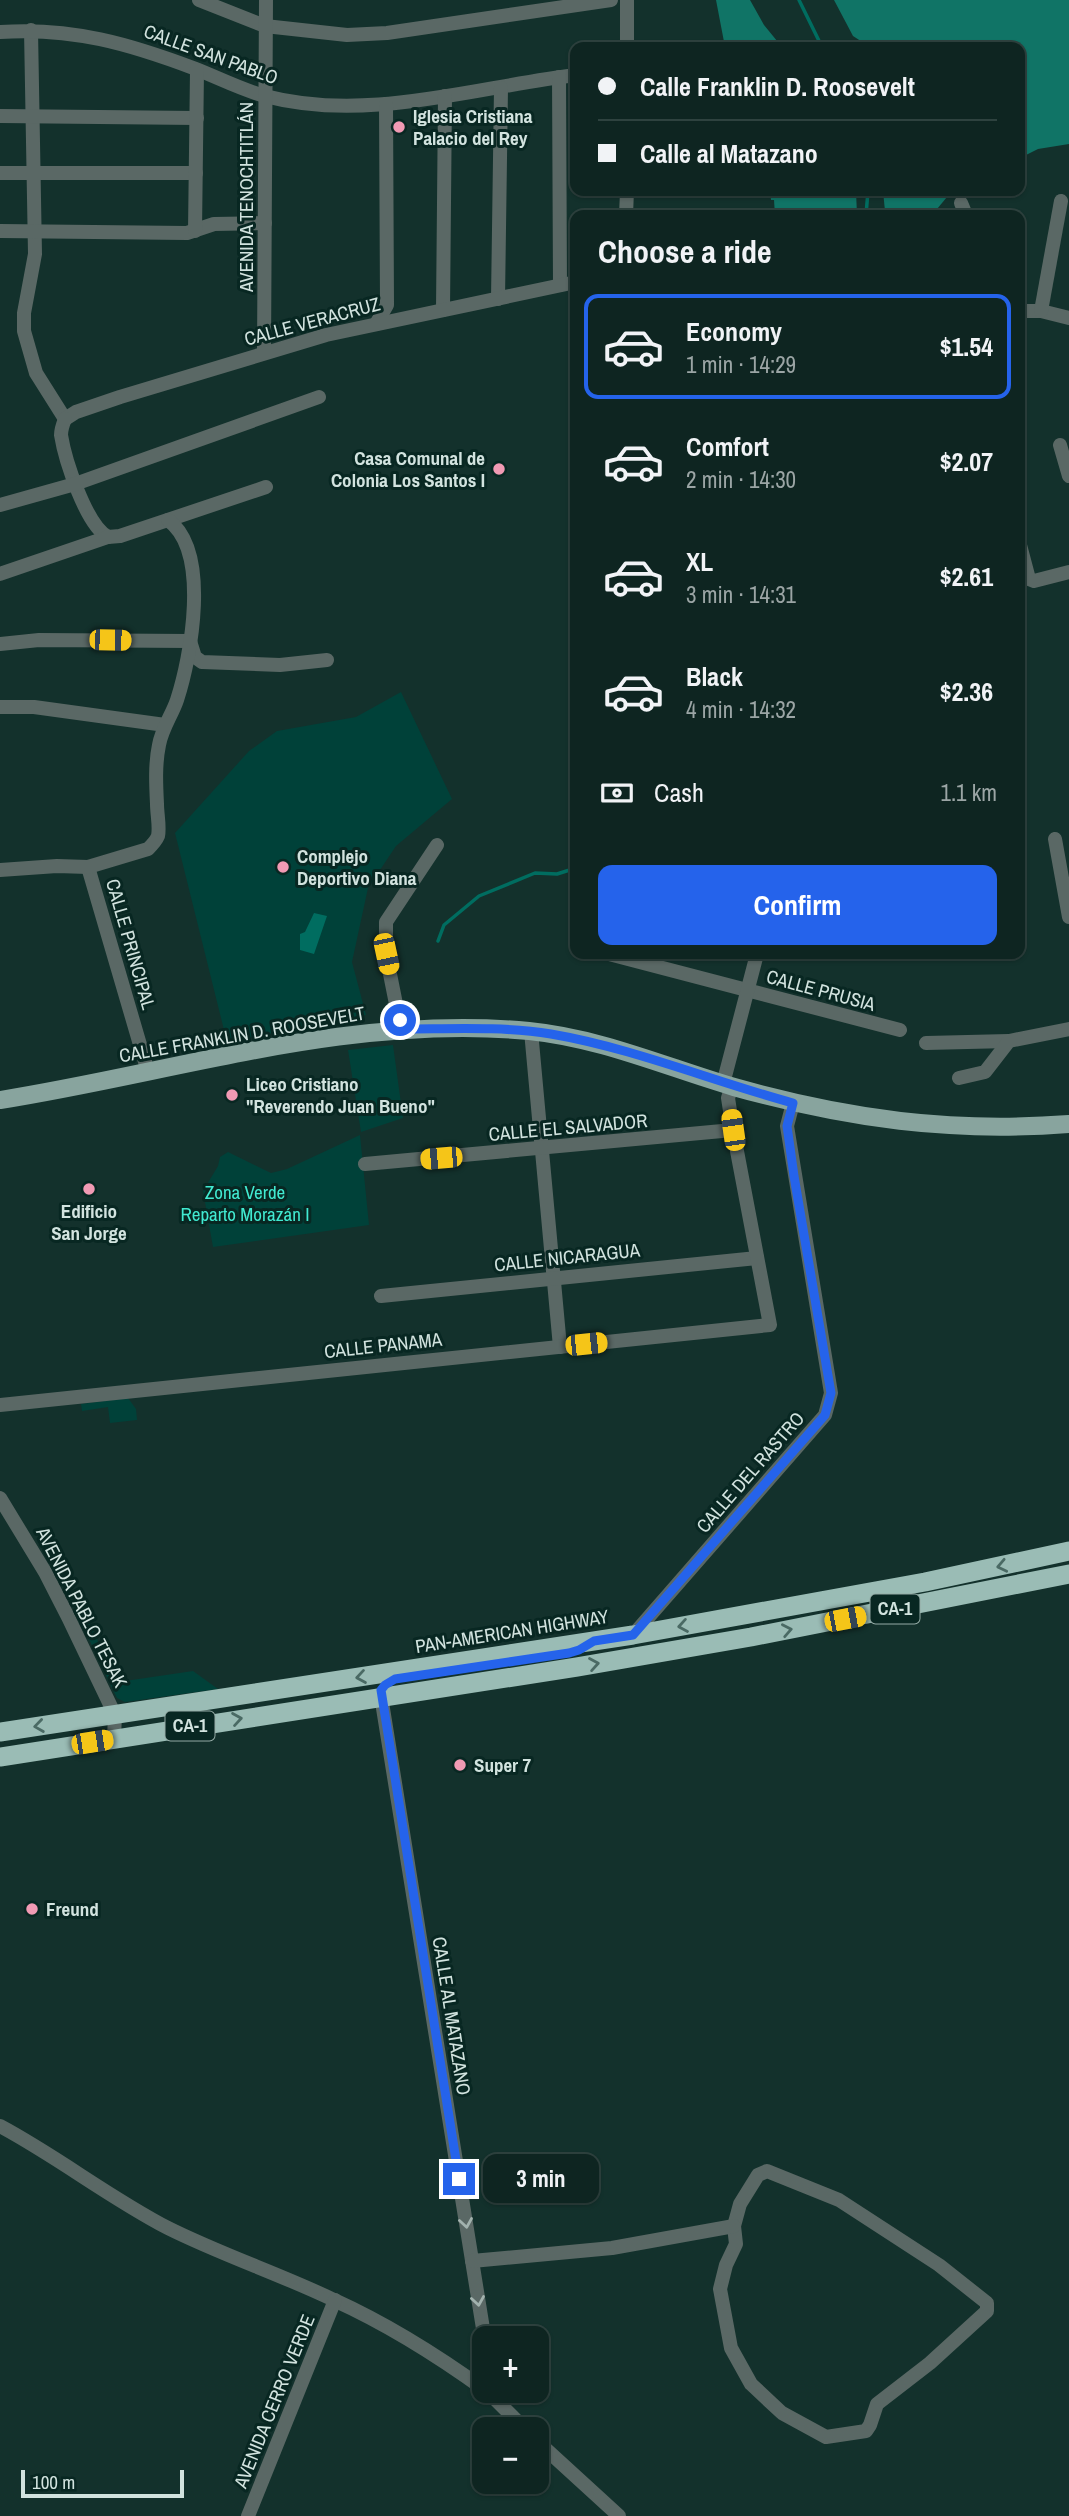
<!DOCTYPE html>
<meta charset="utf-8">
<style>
body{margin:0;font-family:"Archivo Narrow",sans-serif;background:#1c312e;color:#f1f3f6;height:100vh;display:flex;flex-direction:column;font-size:26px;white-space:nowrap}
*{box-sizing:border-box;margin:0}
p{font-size:23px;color:#9ba5a5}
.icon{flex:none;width:38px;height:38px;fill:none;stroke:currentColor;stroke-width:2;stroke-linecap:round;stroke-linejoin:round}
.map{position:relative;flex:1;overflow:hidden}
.drawer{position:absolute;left:570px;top:210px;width:455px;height:749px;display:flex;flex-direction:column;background:#0e2521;border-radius:14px;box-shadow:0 2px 5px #0004,0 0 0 2px #2e423f}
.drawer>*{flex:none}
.banner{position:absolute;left:570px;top:42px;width:455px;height:154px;border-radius:14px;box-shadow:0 2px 5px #0004,0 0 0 2px #2e423f;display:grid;align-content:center;height:154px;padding:0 28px;background:#0e2521}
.controls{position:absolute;left:472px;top:2326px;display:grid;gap:14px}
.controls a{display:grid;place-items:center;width:77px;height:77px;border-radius:14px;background:#0e2521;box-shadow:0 2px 5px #0004,0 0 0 2px #2e423f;font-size:35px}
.scale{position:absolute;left:21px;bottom:18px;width:163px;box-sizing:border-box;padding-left:7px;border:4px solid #d2e3df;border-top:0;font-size:19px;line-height:24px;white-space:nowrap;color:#d2e3df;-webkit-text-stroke:5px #082722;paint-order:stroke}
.end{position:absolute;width:32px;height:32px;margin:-16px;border:9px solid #2563eb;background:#fff;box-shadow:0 0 0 4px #fff}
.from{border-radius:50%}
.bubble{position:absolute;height:49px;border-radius:14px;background:#0e2521;box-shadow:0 2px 5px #0004,0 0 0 2px #2e423f;font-size:23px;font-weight:800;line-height:49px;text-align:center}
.car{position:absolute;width:21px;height:42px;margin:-21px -10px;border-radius:9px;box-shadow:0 0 5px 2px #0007;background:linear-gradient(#f5c518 24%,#345 0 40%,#f5c518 0 76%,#345 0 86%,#f5c518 0)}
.banner b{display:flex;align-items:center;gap:24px;height:66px;font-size:26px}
.banner b+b{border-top:2px solid #2e423f}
.banner i{width:18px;height:18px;background:#f1f3f6}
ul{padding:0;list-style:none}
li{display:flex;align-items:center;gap:21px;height:105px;margin:0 14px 10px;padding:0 14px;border:4px solid transparent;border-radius:14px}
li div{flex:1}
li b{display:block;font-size:26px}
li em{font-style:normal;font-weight:800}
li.current{border-color:#2563eb}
li>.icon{width:63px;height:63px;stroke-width:1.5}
h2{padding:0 28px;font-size:32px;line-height:84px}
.pay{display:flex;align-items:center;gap:18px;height:77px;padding:0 28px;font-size:26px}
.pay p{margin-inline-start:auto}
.action{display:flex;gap:14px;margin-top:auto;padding:14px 28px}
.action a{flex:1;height:80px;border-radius:14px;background:#2563eb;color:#fff;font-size:28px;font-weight:800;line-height:80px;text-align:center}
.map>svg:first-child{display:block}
.green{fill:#004139}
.forest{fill:#107466}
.water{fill:#006d60}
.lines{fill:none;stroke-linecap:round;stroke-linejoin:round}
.stream{stroke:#006d60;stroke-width:3.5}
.minor{stroke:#5a6865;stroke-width:14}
.major{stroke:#88a49e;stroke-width:18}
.highway{stroke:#9abcb5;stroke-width:19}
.oneway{stroke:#4a6a64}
.oneway2{stroke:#a2b2ae}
.route{stroke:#2563eb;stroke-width:9}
.poi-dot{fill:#f19ab4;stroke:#082722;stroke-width:2.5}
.labels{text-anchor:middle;stroke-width:6;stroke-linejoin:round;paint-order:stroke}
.shield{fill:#082722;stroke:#95aba6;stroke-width:2}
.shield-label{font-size:18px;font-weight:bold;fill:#d2e3df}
.street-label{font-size:19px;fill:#d2e3df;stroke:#082722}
.poi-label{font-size:19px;font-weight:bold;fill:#d2e3df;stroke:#082722;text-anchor:start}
.park-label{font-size:19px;fill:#41ead1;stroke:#082722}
</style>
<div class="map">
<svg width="1069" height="2516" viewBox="0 0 1069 2516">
<rect width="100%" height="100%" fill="#13312c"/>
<g class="green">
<polygon points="401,692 452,799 396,846 368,888 352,962 366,1015 227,1042 175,833 249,751 277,731 356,717"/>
<polygon points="393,1045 403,1118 361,1132 348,1050"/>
<polygon points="360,1135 369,1225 213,1247 203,1191 218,1166 220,1157 228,1152 271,1173 287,1169"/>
<polygon points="128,1398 136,1409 137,1420 110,1423 108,1407 82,1411 81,1404"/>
<polygon points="77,1595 114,1677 125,1681 193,1671 218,1689 125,1702 117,1698 114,1692 72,1603"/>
</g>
<g class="forest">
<polygon points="716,0 750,0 764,25 782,47 725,47"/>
<polygon points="834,0 1069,0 1069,144 1038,149 1020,158 1020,47 870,47 853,36"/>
<polygon points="770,191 856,191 857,215 775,215 774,200 771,200"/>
<polygon points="883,191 952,191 932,215 889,215 885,211"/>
</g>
<polygon class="water" points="314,913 327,916 314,954 300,950 300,934 305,932"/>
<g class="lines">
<g class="stream">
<polyline points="799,0 822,47"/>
<polyline points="866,215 868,191"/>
<polyline points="576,633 572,641 576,649"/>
<polyline points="438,941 444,925 479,896 535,873 557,874 576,868"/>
</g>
<g class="minor">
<polyline points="199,0 265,26 347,35 387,33 611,0"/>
<polyline points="31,30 35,254 24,313 24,331 36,373 65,419"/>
<path d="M0 32C72 27 130 44 196 69 219 78 242 90 265 96 367 123 475 87 576 75"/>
<polyline points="627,47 627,0"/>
<polyline points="559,77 560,285"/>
<polyline points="0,116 197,118"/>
<polyline points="0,173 196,173"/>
<polyline points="961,203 966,215"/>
<polyline points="626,215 627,191"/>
<polyline points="0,231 187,233 214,224 265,223"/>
<polyline points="195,231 197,70"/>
<polyline points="498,299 501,88"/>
<polyline points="443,310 445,96"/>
<polyline points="1020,311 1041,311 1069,318"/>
<polyline points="1041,311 1061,201"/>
<polyline points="376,324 387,305 386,104"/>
<polyline points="264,353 266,0"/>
<polyline points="65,419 76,412 120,397 326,335 576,282"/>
<path d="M65 419C63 424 61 429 61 435 65 460 86 525 108 537"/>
<polyline points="1060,445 1069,476"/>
<polyline points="0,505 75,484 319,397"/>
<polyline points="1020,545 1029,579 1034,581 1069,572"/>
<polyline points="0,574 108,537 120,536 266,487"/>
<polyline points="0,644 39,640 190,641 195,657 202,662 280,665 327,660"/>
<polyline points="1,707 34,707 165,725"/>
<polyline points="1055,839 1069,917"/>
<polyline points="88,867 148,1072"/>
<path d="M0 870 57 866 88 867 148 849C152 845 156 841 158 836 160 827 157 814 157 804 156 784 155 764 159 745 162 728 172 715 177 700 191 657 211 551 168 520"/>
<polyline points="609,954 900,1030"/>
<polyline points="401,1029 386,954 386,922 437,845"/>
<polyline points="531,1031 560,1347"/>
<polyline points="926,1043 1009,1041"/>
<polyline points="959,1078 985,1072 1009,1041 1069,1029"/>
<polyline points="723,1084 757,954"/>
<polyline points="365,1164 733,1130"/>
<polyline points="381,1296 757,1258"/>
<polyline points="0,1405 770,1325 733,1130 728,1098 732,1086"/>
<polyline points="0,1498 45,1572 68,1617 115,1715 114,1738"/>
<polyline points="633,1635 825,1415 831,1393 787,1126 793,1103"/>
<polyline points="381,1696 485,2341"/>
<path d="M0 2126C58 2157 110 2198 168 2228 222 2255 280 2274 334 2300 387 2324 438 2356 485 2390"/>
<polygon points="767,2171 839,2200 939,2265 987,2303 987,2311 930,2363 877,2404 870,2425 866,2431 826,2437 782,2413 751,2384 731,2348 720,2289 726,2265 736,2244 734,2226 740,2204 758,2175"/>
<polyline points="472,2261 612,2248 734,2226"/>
<polyline points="486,2390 525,2429"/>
<polyline points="537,2441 619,2516"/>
<polyline points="248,2516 335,2300"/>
</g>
<path class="major" d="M0 1100C176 1072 349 1014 529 1031 600 1038 666 1067 734 1087 848 1119 951 1133 1069 1124"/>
<g class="highway">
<polyline points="0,1732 633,1635 925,1582 1069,1551"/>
<polyline points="0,1757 577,1667 751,1637 1069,1574"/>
</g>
</g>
<defs><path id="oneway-chevron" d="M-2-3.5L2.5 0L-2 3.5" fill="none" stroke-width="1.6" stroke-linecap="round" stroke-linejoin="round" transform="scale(1.75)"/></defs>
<g class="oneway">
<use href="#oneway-chevron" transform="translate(1002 1566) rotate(168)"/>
<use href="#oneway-chevron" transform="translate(683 1626) rotate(170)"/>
<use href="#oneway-chevron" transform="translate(787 1630) rotate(-11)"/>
<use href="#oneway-chevron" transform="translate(594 1664) rotate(-10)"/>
<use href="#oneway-chevron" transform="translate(361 1677) rotate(171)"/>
<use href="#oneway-chevron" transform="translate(237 1719) rotate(-9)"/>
<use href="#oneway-chevron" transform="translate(39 1726) rotate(172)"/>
</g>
<g class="oneway2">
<use href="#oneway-chevron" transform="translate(466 2223) rotate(81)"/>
<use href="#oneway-chevron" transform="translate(478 2301) rotate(81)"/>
</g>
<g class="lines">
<path class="route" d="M400 1020 401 1029C451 1029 501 1026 551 1034 633 1048 712 1081 793 1103L787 1126 794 1176 831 1393 825 1415 633 1635 594 1641 579 1650 569 1653 395 1679 385 1685 381 1690 459 2179"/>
</g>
<g class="poi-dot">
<circle cx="399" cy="127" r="7"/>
<circle cx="499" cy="469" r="7"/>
<circle cx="283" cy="867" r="7"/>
<circle cx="232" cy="1095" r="7"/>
<circle cx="89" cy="1189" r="7"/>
<circle cx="460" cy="1765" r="7"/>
<circle cx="32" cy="1909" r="7"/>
</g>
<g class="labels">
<g class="shield">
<rect x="870.5" y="1594.5" width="49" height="29" rx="5"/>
<rect x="165.5" y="1711.5" width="49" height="29" rx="5"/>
</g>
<g class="shield-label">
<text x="895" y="1615">CA-1</text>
<text x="190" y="1732">CA-1</text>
</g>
<g class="street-label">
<text transform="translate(211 54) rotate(20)" y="7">CALLE SAN PABLO</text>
<text transform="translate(246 197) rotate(-90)" y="7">AVENIDA TENOCHTITLÁN</text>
<text transform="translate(312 321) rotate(-15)" y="7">CALLE VERACRUZ</text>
<text transform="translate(131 944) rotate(74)" y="7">CALLE PRINCIPAL</text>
<text transform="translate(821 990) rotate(15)" y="7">CALLE PRUSIA</text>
<text transform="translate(242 1034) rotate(-10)" y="7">CALLE FRANKLIN D. ROOSEVELT</text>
<text transform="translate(568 1127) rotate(-5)" y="7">CALLE EL SALVADOR</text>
<text transform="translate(567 1257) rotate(-6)" y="7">CALLE NICARAGUA</text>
<text transform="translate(383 1345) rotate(-6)" y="7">CALLE PANAMA</text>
<text transform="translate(750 1472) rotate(-49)" y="7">CALLE DEL RASTRO</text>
<text transform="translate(82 1607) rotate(63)" y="7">AVENIDA PABLO TESAK</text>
<text transform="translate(512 1631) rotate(-9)" y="7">PAN-AMERICAN HIGHWAY</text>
<text transform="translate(452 2016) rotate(81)" y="7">CALLE AL MATAZANO</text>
<text transform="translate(274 2401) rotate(-68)" y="7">AVENIDA CERRO VERDE</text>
</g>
<g class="poi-label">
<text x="413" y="123">Iglesia Cristiana<tspan x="413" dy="22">Palacio del Rey</tspan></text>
<text x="485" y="465" text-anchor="end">Casa Comunal de<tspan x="485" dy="22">Colonia Los Santos I</tspan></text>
<text x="297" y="863">Complejo<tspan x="297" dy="22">Deportivo Diana</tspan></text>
<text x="246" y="1091">Liceo Cristiano<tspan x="246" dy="22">"Reverendo Juan Bueno"</tspan></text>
<text x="89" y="1218" text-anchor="middle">Edificio<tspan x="89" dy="22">San Jorge</tspan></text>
<text x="474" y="1772">Super 7</text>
<text x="46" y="1916">Freund</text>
</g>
<g class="park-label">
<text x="245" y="1199">Zona Verde<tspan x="245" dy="22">Reparto Morazán I</tspan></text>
</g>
</g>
</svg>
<div class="controls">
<a>+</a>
<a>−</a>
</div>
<div class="scale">100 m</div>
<i class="end from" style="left:400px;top:1020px"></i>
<i class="end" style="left:459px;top:2179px"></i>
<div class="bubble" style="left:483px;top:2154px;width:116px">3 min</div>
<i class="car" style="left:110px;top:640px;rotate:91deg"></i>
<i class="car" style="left:386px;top:954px;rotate:168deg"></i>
<i class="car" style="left:733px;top:1130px;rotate:352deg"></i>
<i class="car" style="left:441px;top:1158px;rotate:265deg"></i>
<i class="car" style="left:586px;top:1344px;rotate:84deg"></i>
<i class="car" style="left:845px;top:1619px;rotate:79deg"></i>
<i class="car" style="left:92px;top:1742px;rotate:81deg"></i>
<div class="banner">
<b><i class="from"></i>Calle Franklin D. Roosevelt</b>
<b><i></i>Calle al Matazano</b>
</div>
<section class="drawer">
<h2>Choose a ride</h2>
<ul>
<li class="current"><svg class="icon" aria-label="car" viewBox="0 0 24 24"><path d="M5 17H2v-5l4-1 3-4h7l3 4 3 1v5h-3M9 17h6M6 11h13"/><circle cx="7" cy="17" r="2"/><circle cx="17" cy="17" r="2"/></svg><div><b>Economy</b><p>1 min · 14:29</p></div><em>$1.54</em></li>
<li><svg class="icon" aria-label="car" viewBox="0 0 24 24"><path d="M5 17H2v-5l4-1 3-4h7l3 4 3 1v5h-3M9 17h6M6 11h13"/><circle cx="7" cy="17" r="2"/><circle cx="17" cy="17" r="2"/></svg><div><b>Comfort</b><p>2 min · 14:30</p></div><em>$2.07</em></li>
<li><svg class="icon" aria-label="car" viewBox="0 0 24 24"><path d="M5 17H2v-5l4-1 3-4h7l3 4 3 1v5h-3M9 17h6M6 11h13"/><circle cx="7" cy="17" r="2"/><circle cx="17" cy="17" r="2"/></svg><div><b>XL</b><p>3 min · 14:31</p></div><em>$2.61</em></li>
<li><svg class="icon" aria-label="car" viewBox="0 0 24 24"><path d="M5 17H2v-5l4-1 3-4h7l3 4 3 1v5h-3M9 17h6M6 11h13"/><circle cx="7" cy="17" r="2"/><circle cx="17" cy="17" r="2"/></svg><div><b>Black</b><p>4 min · 14:32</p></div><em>$2.36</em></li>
</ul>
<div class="pay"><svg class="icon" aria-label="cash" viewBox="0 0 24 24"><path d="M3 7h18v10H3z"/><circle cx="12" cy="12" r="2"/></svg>Cash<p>1.1 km</p></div>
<div class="action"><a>Confirm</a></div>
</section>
</div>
